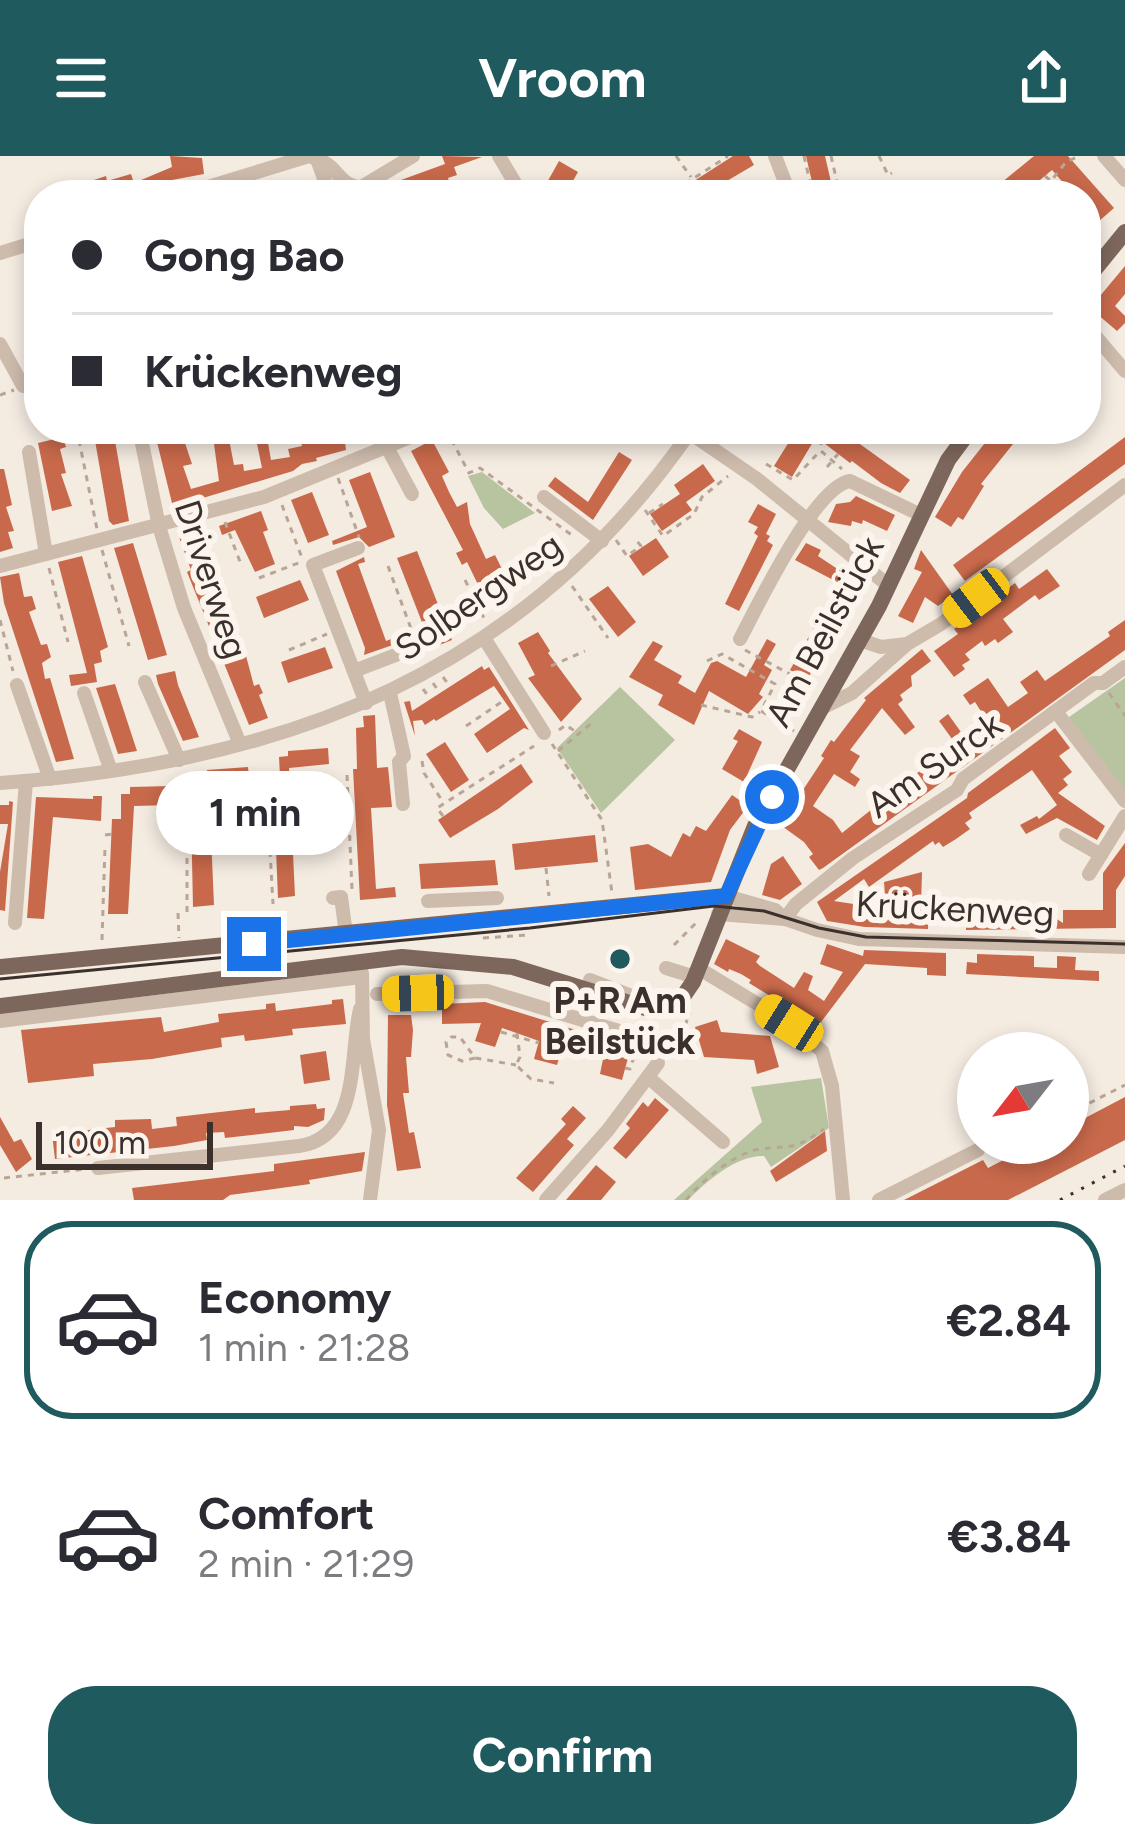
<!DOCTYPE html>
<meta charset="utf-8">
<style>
body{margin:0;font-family:Figtree,sans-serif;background:#f2f2f3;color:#2b2b33;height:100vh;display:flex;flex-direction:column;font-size:45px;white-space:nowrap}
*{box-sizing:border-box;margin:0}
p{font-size:39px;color:#7c7c81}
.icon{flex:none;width:66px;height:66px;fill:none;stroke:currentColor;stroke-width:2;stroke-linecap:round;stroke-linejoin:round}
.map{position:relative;height:1044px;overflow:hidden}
.drawer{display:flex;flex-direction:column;background:#fff;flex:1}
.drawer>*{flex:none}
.top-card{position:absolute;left:24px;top:24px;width:1077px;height:264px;border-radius:48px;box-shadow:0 6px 18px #0003;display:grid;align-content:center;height:264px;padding:0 48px;background:#fff}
.needle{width:78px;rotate:239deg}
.controls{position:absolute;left:957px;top:876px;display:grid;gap:24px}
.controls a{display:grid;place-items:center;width:132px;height:132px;border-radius:50%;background:#fff;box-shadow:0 6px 18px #0003;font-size:60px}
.scale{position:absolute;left:36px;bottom:30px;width:177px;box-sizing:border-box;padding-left:12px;border:6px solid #3b302b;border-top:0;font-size:33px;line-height:42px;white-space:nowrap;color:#3b302b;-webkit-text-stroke:9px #fbf5ee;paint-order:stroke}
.end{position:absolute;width:54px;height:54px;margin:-27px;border:15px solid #1a73e8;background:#fff;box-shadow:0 0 0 6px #fff}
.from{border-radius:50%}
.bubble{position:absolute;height:84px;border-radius:42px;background:#fff;box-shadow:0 6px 18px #0003;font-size:39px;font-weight:700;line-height:84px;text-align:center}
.car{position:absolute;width:36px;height:72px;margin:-36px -18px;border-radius:15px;box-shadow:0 0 9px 3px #0007;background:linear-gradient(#f5c518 24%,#345 0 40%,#f5c518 0 76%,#345 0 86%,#f5c518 0)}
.top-card b{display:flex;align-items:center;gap:42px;height:114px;font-size:45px}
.top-card b+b{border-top:3px solid #e1e1e2}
.top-card i{width:30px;height:30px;background:#2b2b33}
ul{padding:21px 0 0;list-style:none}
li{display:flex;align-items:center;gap:36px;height:198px;margin:0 24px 18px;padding:0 24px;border:6px solid transparent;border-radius:48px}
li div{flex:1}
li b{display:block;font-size:45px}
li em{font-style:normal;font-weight:700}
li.current{border-color:#1f5a5e}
li>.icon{width:108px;height:108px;stroke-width:1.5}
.button{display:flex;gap:24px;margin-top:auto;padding:24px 48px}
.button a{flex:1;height:138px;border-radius:48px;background:#1f5a5e;color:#fff;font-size:48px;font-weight:700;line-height:138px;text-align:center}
header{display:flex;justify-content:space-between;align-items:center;height:156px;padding:0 48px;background:#1f5a5e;color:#fff;font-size:54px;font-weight:700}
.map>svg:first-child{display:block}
.green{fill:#b8c4a0}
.building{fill:#c8694b}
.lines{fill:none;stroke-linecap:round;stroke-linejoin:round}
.path{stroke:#b9a596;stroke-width:3;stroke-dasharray:6 6;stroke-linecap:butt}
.minor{stroke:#cdbbac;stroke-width:14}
.major{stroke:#7d675c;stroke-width:16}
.tram{stroke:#3b302b;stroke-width:3}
.rail{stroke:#3b302b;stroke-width:3;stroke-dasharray:3 9;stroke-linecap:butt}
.route{stroke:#1a73e8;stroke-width:15}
.poi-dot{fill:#1f5a5e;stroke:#fbf5ee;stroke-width:4.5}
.labels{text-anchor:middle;stroke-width:12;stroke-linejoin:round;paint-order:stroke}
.street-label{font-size:36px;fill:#3b302b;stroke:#fbf5ee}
.poi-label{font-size:36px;font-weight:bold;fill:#3b302b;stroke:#fbf5ee}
</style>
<header><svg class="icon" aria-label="menu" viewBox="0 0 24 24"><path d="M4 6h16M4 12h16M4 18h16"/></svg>Vroom<svg class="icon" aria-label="share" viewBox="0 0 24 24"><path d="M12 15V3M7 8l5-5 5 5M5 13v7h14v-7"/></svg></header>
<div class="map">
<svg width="1125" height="1044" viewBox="0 0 1125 1044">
<rect width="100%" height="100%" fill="#f4ebe1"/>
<g class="green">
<polygon points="482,316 535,357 503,373 484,352 468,320"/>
<polygon points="1125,522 1125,647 1069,561"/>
<polygon points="620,531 675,584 601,657 557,592"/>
<path d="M821 922 829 972 771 1011 764 1000C736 999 707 1025 688 1044H674L762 966 751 931Z"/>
</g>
<g class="building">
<polygon points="170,0 202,2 204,18 172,24 134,39 97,39 94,24 106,20 107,25 131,18 134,27 172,11"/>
<polygon points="442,0 482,1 454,11 457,19 448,22 450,28 440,32 438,27 406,39 401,24 445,8"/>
<polygon points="733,0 749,0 754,9 703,39 694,25"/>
<polygon points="806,0 825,0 834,39 815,39"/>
<polygon points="1034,0 1068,0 1114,52 1098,66 1086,53 1086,39 1074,39 1052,14 1022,39 1002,39 996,31"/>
<polygon points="559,5 578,16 565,39 540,39"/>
<polygon points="1125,110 1125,138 1115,150 1125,160 1125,167 1117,175 1090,152"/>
<polygon points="93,273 113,273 129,365 113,369 109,365"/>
<polygon points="212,273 227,273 234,309 243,308 244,315 262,312 254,273 284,273 285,278 267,281 271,304 290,301 288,293 302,290 299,273 314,273 315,282 346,273 378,273 379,278 345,286 346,294 316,302 317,305 302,308 293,315 173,351 156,282 173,277 176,287 184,284 192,308 183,310 191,333 219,325"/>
<polygon points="797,273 839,273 910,324 900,337 881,327 852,305 850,307 816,281 792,321 774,310"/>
<polygon points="996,273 1025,273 981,328 984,330 963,364 958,361 951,371 935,361 962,316"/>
<polygon points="63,281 66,291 60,293 66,317 61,318 72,350 52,355 38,287"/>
<polygon points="1125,281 1125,308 965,425 953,409"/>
<polygon points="432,284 449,316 442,320 449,336 457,351 467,346 470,368 486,403 495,399 507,423 495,429 501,442 488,449 467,406 462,409 456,397 463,394 411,295"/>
<polygon points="619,296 632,304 593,364 548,330 555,321 588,346"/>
<polygon points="703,308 715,325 686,346 692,354 662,375 650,358 680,338 674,329"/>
<polygon points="0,313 4,313 12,349 6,351 14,375 8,376 13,392 0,396"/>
<polygon points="370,316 395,381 369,391 359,381 333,389 332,385 367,371 349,324"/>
<polygon points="312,336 329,379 308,387 291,344"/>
<polygon points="856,340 895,359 887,375 863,364 862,368 852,365 851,370 828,366 836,348 850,346"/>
<polygon points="758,348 776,358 766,378 770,380 767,385 773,389 739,455 725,448 758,380 754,377 758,371 748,366"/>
<polygon points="261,355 268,374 263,376 275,408 255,416 235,374 222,379 219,370"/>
<polygon points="198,374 214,406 206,409 235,473 231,474 239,498 245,496 254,530 259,528 263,537 259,539 268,562 249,569 187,416 191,414 179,381"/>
<polygon points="656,382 669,401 643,420 629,400"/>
<polygon points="133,387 167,499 148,504 114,392"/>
<polygon points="806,387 821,394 818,400 860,428 807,524 790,514 839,427 795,404"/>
<polygon points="921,394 953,439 938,450 925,441 913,467 898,460 922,416 914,413"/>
<polygon points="417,395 452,484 432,492 397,402"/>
<polygon points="82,400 108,491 100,495 102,506 94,508 97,526 71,530 69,519 87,517 58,406"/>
<polygon points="364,401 365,406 358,408 386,485 405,478 407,484 364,499 365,492 336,415"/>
<polygon points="1047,413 1060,430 1039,444 1035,439 1003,463 1013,476 998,487 995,483 985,490 982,485 965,498 970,504 962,509 965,513 954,521 934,495 958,478 954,473 967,463 970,468 1003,444 999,439 1015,427 1019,433"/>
<polygon points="19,417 24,441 32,440 36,453 29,456 41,489 47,488 51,501 42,507 45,523 50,522 74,603 56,606 4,447 0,421"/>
<polygon points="300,424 309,444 264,462 256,441"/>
<polygon points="608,430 636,466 618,481 589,443"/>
<polygon points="1125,464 1125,494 823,712 819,714 809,701 813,698 804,686 775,665 794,637 799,640 824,602 821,600 831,584 834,586 866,544 864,542 922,493 931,505 911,520 912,530 900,539 903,544 898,548 915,571 905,579 882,552 850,594 860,600 850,616 860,623 855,631 834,618 813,650 833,664 842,677 955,587 939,565 948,558 966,583 989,568 975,546 970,549 963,539 988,522 1008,551 1028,537 1020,526 1037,514 1045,525 1110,480 1108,476"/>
<polygon points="538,476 550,495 548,497 582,543 561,566 528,522 535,519 518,487"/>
<polygon points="767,483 776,488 764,509 772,514 759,538 763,541 748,558 709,535 694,569 658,549 663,539 629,521 653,485 663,490 654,504 682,520 678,527 695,537 711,507 717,505 746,521"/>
<polygon points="325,491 333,512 288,527 281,506"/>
<polygon points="482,510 484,514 489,511 529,574 524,572 487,597 474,578 510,553 494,530 436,565 434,563 425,569 422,564 413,565 415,580 404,546 410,545 412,555"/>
<polygon points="175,515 178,529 199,581 183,585 158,528 156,519"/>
<polygon points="115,528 137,595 118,598 96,532"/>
<polygon points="375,559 377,612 388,611 392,651 371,652 376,733 395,731 396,741 360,744 353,613 357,613 356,572 364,571 363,560"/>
<polygon points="1055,572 1070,592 1059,600 1072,616 1063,623 1068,629 1058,637 1105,670 1097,684 1057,662 1026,678 1020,669 1037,660 1039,663 1057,649 1032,614 969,657 972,662 965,667 970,673 956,683 943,691 939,686 935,689 933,685 869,731 864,723 834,745 886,753 884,726 922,716 921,750 929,750 928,773 865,771 827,765 817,746 967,642 968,637"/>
<polygon points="739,573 762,586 744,626 722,613 738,585 733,583"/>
<polygon points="445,586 469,624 451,636 426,598"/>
<polygon points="328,592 329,608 289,612 295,740 278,742 273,621 280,620 279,601 288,600 288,595"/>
<polygon points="521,608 533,626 498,653 450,682 438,664"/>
<polygon points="248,611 250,630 209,633 214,749 193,751 191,656 201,656 198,622 208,621 207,614"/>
<polygon points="171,630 172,649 134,650 128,758 108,758 112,663 121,663 121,638 130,638 130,631"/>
<polygon points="732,639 748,650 730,674 711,726 635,734 630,691 648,688 671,701 683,677 690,681 696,670 706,675"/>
<polygon points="93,640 102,640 101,665 53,661 44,763 27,762 36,641 93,643"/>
<polygon points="9,645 13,646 5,755 0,754 0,716 8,668 0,668 0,649 9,649"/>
<polygon points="595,679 598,706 515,714 512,688"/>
<polygon points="1125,687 1125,720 1116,734 1116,772 966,774 966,749 983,749 983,754 1002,757 1021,758 1021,753 1038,751 1063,767 1063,754 1103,754 1103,717"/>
<polygon points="783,700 802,728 780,744 762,739 771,708"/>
<polygon points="495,704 498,729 421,733 419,708"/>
<polygon points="726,783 760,800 756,806 760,810 794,832 804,816 813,820 808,834 824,845 843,816 820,808 827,788 863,800 864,794 946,797 946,820 927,819 927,812 865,808 818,870 749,827 751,824 741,818 729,813 728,816 714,808"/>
<polygon points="977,798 1034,800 1034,811 1057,812 1057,800 1076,801 1075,814 1099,815 1099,825 966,818 967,806 977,807"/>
<polygon points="343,843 346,868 292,873 293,879 245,885 244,879 221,882 222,891 152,903 93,908 94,920 28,927 21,874 161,861 164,876 219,866 218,858 266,853 266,848 275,847 276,855 332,848 332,844"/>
<polygon points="485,846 631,891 622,924 600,918 603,903 562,891 557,909 534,903 539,885 502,872 495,891 475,885 481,867 442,868 442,848"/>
<polygon points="388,859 411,859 413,874 411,901 406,901 409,937 403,937 409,977 414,976 421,1012 397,1015 387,949"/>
<polygon points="717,864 721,876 770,880 779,911 757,918 754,904 704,901 695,871"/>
<polygon points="326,895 330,924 304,928 300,899"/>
<polygon points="1125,941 1125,984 1008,1044 904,1044 983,1004 988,1012 1036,987 1068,987 1068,971"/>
<polygon points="655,942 669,954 626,1003 613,992 630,972 626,968 643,946 648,951"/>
<polygon points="316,948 317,953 325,952 324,964 308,971 294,970 294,974 225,982 224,976 206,977 207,984 174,990 55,1003 52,978 115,971 115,964 151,963 152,973 177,970 176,961 255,952 255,957 290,954 290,950"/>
<polygon points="573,950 586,962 567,983 574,989 533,1036 516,1022 566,968 561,963"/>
<polygon points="0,961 14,986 21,983 32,1003 16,1016 0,989"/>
<polygon points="825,975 827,995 776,1026 770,1015"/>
<polygon points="365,996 362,1015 309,1024 310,1028 230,1039 223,1044 134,1044 132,1032 274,1015 274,1008"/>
<polygon points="596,1009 616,1026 601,1044 566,1044"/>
</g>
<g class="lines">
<g class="path">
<polyline points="676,0 691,21"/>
<polyline points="804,0 813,39"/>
<polyline points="831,0 840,39"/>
<polyline points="879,0 888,19 892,17"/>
<polyline points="1045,20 1051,25 1066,6 1079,0"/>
<polyline points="680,39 688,26 728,0"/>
<polyline points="1035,39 1051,25 1064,39"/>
<polyline points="0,239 14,234"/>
<polyline points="446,273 469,317 480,312 573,380"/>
<polyline points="828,273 821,285 821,295 842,313"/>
<polyline points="915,277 918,273"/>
<polyline points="79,284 97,373"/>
<polyline points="766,308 793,324 820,295"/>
<polyline points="827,311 838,298"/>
<polyline points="338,322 359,381"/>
<polyline points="282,349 302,402"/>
<polyline points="645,354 663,380 694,358 702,341 728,320"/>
<polyline points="649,357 663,348"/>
<polyline points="225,366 242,411"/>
<polyline points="616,384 627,400 641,390 636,384"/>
<polyline points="102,394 129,490"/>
<polyline points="388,410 421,500"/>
<polyline points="49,412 68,486"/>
<polyline points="259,422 301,406"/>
<polyline points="465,424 486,466"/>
<polyline points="572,430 608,482"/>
<polyline points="0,464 13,515"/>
<polyline points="289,494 327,478"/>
<polyline points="745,494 816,532"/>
<polyline points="707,505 722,498 775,528 761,555 794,575"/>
<polyline points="551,510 585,495"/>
<polyline points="443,521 449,529"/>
<polyline points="433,527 439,536"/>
<polyline points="423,533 430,542"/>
<polyline points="1109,537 1125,560"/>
<polyline points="701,549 752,561 760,556"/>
<polyline points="466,570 506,543"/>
<polyline points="559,574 566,569 576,576"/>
<polyline points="552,588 602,664 612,737"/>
<polyline points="558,595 593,566"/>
<polyline points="422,605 424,617 443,646"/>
<polyline points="347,619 352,733"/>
<polyline points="266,623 273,748"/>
<polyline points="443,660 437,652 534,590"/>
<polyline points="105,679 112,678"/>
<polyline points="546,712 549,740"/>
<polyline points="187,756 187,654"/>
<polyline points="178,757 179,782"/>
<polyline points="483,782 528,779"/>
<polyline points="102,784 105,691"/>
<polyline points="674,789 696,767"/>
<polyline points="654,869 670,897"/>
<polyline points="501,876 539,887"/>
<polyline points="517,877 520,901 516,909 531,923 554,927"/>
<polyline points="668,900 677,892 690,856"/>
<polyline points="475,902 462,905 448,899 446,886 451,881 460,881 475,902 516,909"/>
<polyline points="625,912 630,913 637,891"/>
<polyline points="1068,958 1125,929"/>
<polyline points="991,995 1011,987"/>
<polyline points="4,1022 86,1013"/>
<path d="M686 1044C702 1025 734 997 760 993 793 989 793 995 824 973"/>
</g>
<g class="minor">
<polyline points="499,0 522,39"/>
<polyline points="775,0 790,39"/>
<polyline points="1104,0 1125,24"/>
<path d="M319 4C338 10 339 31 362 31"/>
<polyline points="182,39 309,0 317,3 330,39"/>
<polyline points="348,39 413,0"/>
<polyline points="0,97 39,85"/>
<polyline points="1086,169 1125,215"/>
<polyline points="0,188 23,230"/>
<polyline points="139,273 159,370 184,452 240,588"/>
<polyline points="690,277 757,323 889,430"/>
<polyline points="388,293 412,338"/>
<polyline points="29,296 46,398"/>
<polyline points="544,341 602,385"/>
<polyline points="358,392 313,409 366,547"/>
<polyline points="0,410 264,341 415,279"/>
<polyline points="484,482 544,577"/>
<path d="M740 483C758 449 815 330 850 325L921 359"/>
<polyline points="860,484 881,491 907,488 941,468 1125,329"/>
<polyline points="354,515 406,495"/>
<polyline points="145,526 179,604"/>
<polyline points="17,529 50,623"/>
<polyline points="84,537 111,615"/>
<polyline points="390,537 404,600 399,606 403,648"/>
<polyline points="822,552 852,537 907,488"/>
<polyline points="1057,557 1125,645"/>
<path d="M0 627C286 607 525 517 692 273"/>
<polyline points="1066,679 1101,699"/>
<polyline points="1089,718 1125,660"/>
<polyline points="726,740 775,754 785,763 817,774 859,783 1125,791"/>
<polyline points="333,742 341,741 346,778"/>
<polyline points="428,745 497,742"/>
<polyline points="718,758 785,763"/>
<polyline points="785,763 796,748 853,702 957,634 963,623 1094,527 1103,527 1125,511"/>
<polyline points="15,767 26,625"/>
<polyline points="666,812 695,821"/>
<polyline points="698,812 789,867 822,895 832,930 843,1044"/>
<polyline points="362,817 363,883 379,974 370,1044"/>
<polyline points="590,824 658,850"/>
<polyline points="377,838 487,835 642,882"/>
<polyline points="0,865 361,821"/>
<polyline points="648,921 723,986"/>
<path d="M98 1012 299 990C361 981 349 900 360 853"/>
<polyline points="546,1044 608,974 658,907"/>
<polyline points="879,1044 978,994"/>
<polyline points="1105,1044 1125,1034"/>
</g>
<g class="major">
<polyline points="1086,124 1125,76"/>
<polyline points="0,811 726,740"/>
<polyline points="0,850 402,801 513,811 655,855 676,851 693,826 755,670 879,450 948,304 971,273"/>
</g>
<polyline class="tram" points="0,823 530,772 714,750 764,755 819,772 866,781 1125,788"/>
<polyline class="rail" points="1060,1044 1125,1010"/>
</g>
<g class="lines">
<polyline class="route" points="254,788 726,740 772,641"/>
</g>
<circle class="poi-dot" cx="620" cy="803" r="12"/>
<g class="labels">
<g class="street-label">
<text transform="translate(212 423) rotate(72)" y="13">Driverweg</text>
<text transform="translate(478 440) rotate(-35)" y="13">Solbergweg</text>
<text transform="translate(824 475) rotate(-62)" y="13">Am Beilstück</text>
<text transform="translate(934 608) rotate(-35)" y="13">Am Surck</text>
<text transform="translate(955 752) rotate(3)" y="13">Krückenweg</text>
</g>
<g class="poi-label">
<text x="620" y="857">P+R Am<tspan x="620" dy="41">Beilstück</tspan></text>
</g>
</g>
</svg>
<div class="controls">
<a><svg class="needle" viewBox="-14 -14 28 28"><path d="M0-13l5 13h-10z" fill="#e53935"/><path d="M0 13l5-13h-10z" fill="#7c7c81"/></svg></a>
</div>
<div class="scale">100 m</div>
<i class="end from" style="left:772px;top:641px"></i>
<i class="end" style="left:254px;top:788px"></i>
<div class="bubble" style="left:156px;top:615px;width:198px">1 min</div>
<i class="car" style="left:976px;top:442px;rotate:233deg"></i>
<i class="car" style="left:418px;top:837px;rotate:268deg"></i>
<i class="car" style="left:789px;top:867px;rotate:302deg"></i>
<div class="top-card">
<b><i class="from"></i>Gong Bao</b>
<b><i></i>Krückenweg</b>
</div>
</div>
<section class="drawer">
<ul>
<li class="current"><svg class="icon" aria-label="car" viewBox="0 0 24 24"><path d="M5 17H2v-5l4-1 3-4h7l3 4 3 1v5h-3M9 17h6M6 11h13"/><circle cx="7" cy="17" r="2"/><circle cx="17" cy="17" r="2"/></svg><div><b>Economy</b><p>1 min · 21:28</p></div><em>€2.84</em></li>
<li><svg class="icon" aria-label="car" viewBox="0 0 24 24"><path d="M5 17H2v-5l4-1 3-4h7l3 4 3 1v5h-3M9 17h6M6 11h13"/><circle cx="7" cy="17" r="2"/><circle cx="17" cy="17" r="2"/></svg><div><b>Comfort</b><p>2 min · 21:29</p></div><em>€3.84</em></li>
</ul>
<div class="button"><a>Confirm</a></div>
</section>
